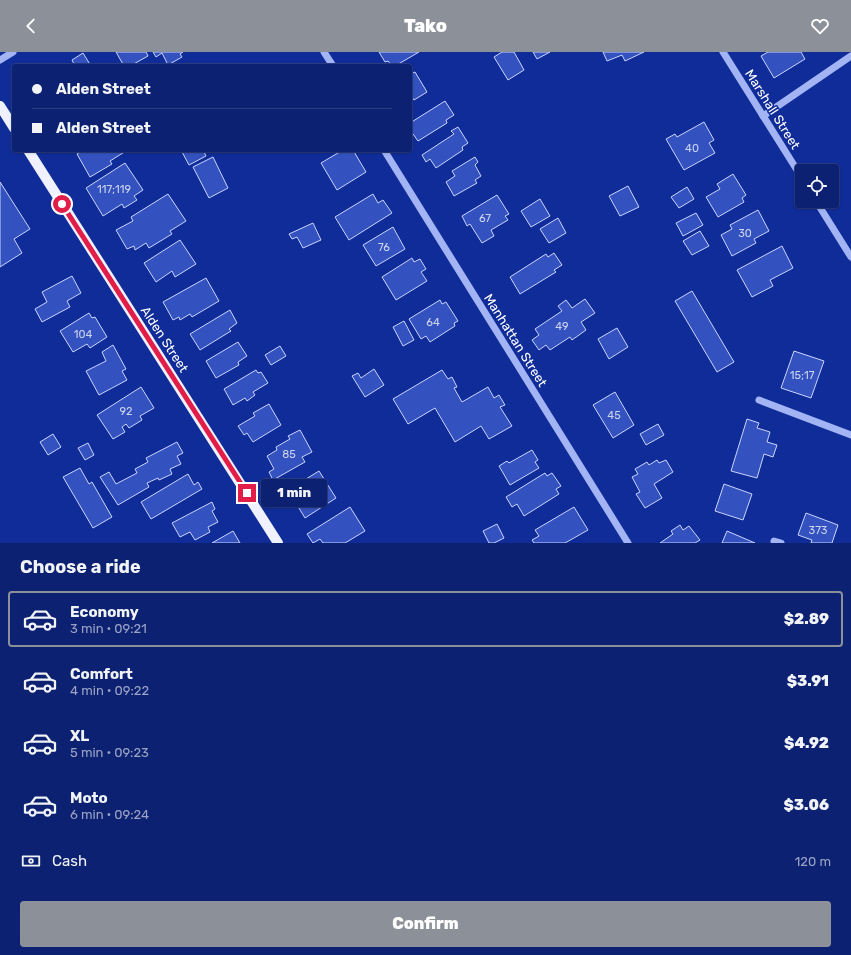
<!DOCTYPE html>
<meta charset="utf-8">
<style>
body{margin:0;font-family:Rubik,sans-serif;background:#1a2e7a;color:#f1f3f6;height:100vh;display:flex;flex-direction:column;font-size:15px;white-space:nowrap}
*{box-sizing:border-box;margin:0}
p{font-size:13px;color:#9aa3c4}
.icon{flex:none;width:22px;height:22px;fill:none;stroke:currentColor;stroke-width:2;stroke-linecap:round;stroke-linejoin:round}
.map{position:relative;height:491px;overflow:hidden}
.drawer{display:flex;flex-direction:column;background:#0c2172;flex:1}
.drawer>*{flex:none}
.hud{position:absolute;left:12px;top:12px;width:400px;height:88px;border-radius:4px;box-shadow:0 1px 3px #0004,0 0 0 1px #2c3e84;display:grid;align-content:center;height:88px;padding:0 20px;background:#0c2172}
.tools{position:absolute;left:795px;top:112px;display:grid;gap:8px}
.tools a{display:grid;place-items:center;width:44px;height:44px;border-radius:4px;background:#0c2172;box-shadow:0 1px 3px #0004,0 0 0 1px #2c3e84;font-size:20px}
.end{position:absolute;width:18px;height:18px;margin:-9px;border:5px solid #e11d48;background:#fff;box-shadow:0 0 0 2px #fff}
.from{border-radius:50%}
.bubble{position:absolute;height:28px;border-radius:4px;background:#0c2172;box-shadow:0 1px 3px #0004,0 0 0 1px #2c3e84;font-size:13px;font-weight:800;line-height:28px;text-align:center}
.hud b{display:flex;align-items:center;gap:14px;height:38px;font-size:15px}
.hud b+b{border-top:1px solid #2c3e84}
.hud i{width:10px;height:10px;background:#f1f3f6}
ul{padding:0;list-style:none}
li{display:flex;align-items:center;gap:12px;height:56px;margin:0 8px 6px;padding:0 12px;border:2px solid transparent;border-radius:4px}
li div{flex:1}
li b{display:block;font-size:15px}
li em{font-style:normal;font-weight:800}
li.current{border-color:#8c9099}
li>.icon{width:36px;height:36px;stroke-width:1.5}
h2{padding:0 20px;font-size:18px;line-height:48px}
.pay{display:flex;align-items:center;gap:10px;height:44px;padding:0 20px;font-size:15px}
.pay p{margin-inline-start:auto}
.cta{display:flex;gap:8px;margin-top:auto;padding:8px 20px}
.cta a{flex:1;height:46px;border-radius:4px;background:#8c9099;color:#fff;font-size:16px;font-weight:800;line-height:46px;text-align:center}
header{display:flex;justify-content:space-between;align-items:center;height:52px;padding:0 20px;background:#8c9099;color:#fff;font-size:18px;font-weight:800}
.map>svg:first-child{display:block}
.building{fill:#3452bf;stroke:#cad5fe}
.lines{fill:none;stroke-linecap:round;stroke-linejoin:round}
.minor{stroke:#a2b4f4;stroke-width:7}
.major{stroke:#eff1ff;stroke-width:10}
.route{stroke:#e11d48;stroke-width:5}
.labels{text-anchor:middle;stroke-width:3;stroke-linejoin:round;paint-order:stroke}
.number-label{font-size:11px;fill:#ccd4ef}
.street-label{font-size:13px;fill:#fff;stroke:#102c98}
</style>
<header><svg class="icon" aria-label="back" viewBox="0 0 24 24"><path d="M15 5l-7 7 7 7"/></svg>Tako<svg class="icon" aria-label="heart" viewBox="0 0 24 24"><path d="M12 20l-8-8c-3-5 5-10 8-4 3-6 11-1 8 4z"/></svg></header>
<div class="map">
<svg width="851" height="491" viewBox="0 0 851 491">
<rect width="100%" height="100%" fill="#102c98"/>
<g class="building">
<polygon points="116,0 146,0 148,4 130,14 124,14"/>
<polygon points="153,0 183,0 180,2 182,5 168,13 162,1 156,5"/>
<polygon points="379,0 419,0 395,14 392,14 388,9 385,10"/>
<polygon points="502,0 514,0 524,18 508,28 494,5"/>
<polygon points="533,0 550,0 537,7"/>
<polygon points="603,0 644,0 625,9 622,3 607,9"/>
<polygon points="768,0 801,0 805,7 774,26 761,4"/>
<polygon points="83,1 91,14 75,14 72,8"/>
<polygon points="415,20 427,40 414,48 412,45 410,46 410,22"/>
<polygon points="445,49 454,63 446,68 447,71 418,89 413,82 410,83 410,71"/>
<polygon points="704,70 714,88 709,91 715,101 684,118 666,87 675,82 677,85"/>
<polygon points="458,75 468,91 462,95 463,98 436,116 430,107 426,110 422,103 454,82 451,79"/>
<polygon points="84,98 125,98 126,99 110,109 112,112 90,125 77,102"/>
<polygon points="181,98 203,98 206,104 189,113"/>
<polygon points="343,98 353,98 366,120 337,138 321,111"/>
<polygon points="213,105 228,136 209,146 193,115"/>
<polygon points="475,105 478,110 475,113 481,124 475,128 477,131 454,144 446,130 455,124 452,119"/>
<polygon points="125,111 143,138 134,144 137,148 124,156 122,152 103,164 86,136"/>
<polygon points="733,122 746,143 742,146 744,150 718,165 706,145 720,137 717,132"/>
<polygon points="0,130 30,177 14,187 22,201 0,215"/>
<polygon points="628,134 639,155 620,164 609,144"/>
<polygon points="687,135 694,147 679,156 671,145"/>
<polygon points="168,142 186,169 170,179 172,182 149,196 146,191 135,198 134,194 127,197 116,178 133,169 131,165"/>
<polygon points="373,142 378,151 383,148 392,161 349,188 335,165"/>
<polygon points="497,143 509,162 505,164 508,168 491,178 494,184 482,191 470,172 467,174 462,164"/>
<polygon points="540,147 550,164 531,175 521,159"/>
<polygon points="758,158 769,179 754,187 756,191 732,204 721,183 732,177 730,173"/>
<polygon points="696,161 703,173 683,184 676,171"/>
<polygon points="558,166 566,181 549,191 540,177"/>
<polygon points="313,171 321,188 303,196 297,185 292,187 289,182"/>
<polygon points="393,175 405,197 376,214 363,193"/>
<polygon points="700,179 709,194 692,203 683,189"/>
<polygon points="180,188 196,212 175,225 172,219 156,230 144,211"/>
<polygon points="782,194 793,216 770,228 773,234 752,245 737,218"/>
<polygon points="554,201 562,213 554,218 556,220 520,242 510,225 546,202 548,205"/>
<polygon points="412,206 414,210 420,207 426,217 421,220 427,229 396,248 382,225"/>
<polygon points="72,224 81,241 67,249 70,255 42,270 35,257 47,250 42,240"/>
<polygon points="206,226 219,249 192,265 190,262 180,268 179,265 173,268 163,250"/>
<polygon points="692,239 734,310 717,320 675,249"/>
<polygon points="585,247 595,261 581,270 586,278 572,288 570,285 550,298 546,293 539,298 532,288 539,283 535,277 562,259 558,254 566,248 572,256"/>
<polygon points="440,248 442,252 446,250 458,269 454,271 455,274 430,290 426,284 421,287 409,267"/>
<polygon points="230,258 237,271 229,277 231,279 200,298 190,282"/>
<polygon points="89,261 92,266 95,265 107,285 90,296 87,292 73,300 60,279"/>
<polygon points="404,269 414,288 403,294 393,275"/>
<polygon points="617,276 628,295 609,307 598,287"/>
<polygon points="238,290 247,304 238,310 239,313 216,326 206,309"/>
<polygon points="113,293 126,317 122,319 127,328 99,343 86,319 106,309 102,300"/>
<polygon points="280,294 286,304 271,313 265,303"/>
<polygon points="794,299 824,309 811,346 781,336"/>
<polygon points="374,317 384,333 365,345 352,324 358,321 361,326"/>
<polygon points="256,318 258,321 261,320 268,331 253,340 255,343 247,349 245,346 233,353 224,337"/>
<polygon points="442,318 448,327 452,325 457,335 454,336 462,350 488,335 494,346 499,343 505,353 500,355 512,374 489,387 481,374 455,390 435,356 408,372 393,347"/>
<polygon points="141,335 154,356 140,364 142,368 129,376 126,372 122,375 125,380 113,387 97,363"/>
<polygon points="615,340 634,373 613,386 593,353"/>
<polygon points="269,352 281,373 253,390 247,381 244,383 238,374 255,364 253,361"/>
<polygon points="747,367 759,371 757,376 770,380 767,390 777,393 773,405 764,402 757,426 731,419"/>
<polygon points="658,372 664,383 646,393 640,382"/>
<polygon points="300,378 312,400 302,405 305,410 273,428 269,420 274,417 267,404 277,398 276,395 290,387 288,384"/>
<polygon points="53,382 61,395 48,403 40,390"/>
<polygon points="177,390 183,401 177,404 181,412 170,417 172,422 159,428 158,426 147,431 149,435 118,453 100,425 109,420 116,432 137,421 135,417 148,410 146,406"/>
<polygon points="88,391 94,403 85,408 78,396"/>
<polygon points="532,398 538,408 535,410 539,416 510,433 499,414 507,409 509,411"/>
<polygon points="657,408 659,411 666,408 673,420 654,432 662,446 645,456 636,442 640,440 632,425 638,422 635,417 647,410 649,413"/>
<polygon points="80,416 89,432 92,430 112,465 93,476 63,425"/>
<polygon points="319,419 336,446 305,466 288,438"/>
<polygon points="545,421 547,424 552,421 561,434 556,437 559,442 524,464 517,452 512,455 506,445"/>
<polygon points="188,422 194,433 198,430 202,437 151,467 141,450"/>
<polygon points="724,432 752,442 743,468 715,459"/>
<polygon points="212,450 215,457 212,459 218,470 208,475 210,480 195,488 190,480 180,485 172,471"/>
<polygon points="350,455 365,479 345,491 323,491 320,487 313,491 307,482"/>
<polygon points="574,455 588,478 565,491 534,491 532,488 539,484 535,478"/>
<polygon points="806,461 838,473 832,491 811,491 812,488 798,483"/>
<polygon points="497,472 504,486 494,491 489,491 483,479"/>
<polygon points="680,473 683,478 689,474 700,488 695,491 660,491 673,482 671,479"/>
<polygon points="233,479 240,491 212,491"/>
<polygon points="727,479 755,491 722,491"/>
</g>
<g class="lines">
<g class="minor">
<polyline points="324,0 333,14"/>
<polyline points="723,0 802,126"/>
<polyline points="0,8 13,0"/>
<polyline points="763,64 851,4"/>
<polyline points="384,98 628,491"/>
<polyline points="816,149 851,205"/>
<polyline points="759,348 851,383"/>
<polyline points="774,489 781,491"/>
</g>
<g class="major">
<polyline points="0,54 14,76"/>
<polyline points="28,98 278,491"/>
</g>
</g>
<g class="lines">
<polyline class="route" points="62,152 247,441"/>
</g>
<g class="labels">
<g class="number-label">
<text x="692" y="100">40</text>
<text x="114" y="141">117;119</text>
<text x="485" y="170">67</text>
<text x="745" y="185">30</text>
<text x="384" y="199">76</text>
<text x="433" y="274">64</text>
<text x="562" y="278">49</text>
<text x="83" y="286">104</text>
<text x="802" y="327">15;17</text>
<text x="126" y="363">92</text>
<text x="614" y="367">45</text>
<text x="289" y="406">85</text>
<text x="818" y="482">373</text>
</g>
<g class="street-label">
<text transform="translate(773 57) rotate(58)" y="5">Marshall Street</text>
<text transform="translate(165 287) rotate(57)" y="5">Alden Street</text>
<text transform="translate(516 288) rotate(58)" y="5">Manhattan Street</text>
</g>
</g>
</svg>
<div class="tools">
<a><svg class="icon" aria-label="locate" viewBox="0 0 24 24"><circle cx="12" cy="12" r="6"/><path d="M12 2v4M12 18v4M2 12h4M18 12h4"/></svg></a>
</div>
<i class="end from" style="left:62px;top:152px"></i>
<i class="end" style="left:247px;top:441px"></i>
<div class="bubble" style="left:261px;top:427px;width:66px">1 min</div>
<div class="hud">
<b><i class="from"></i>Alden Street</b>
<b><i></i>Alden Street</b>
</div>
</div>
<section class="drawer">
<h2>Choose a ride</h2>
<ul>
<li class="current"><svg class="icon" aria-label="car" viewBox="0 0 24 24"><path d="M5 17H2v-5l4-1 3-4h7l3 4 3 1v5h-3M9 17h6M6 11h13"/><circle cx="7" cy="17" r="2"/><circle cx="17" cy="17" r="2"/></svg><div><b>Economy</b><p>3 min · 09:21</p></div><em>$2.89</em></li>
<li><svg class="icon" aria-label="car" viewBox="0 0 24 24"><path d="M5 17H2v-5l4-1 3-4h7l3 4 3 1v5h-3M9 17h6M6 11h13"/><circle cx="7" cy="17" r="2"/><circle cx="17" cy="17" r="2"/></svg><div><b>Comfort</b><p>4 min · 09:22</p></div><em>$3.91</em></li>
<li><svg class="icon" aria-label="car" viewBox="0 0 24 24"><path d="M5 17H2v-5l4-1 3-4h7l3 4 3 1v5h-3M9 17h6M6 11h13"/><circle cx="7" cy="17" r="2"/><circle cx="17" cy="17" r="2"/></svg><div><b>XL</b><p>5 min · 09:23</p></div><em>$4.92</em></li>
<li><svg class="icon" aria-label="car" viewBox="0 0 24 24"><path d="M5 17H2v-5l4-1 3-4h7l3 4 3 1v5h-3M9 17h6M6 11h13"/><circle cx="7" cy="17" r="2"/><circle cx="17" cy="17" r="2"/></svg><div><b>Moto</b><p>6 min · 09:24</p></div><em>$3.06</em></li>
</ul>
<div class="pay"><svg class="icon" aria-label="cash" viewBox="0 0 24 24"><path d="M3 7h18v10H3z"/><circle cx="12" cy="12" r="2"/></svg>Cash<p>120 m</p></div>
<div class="cta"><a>Confirm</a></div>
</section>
